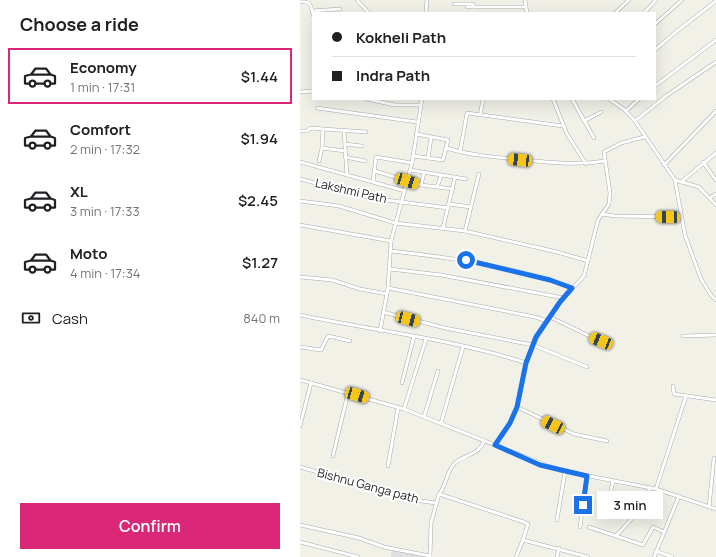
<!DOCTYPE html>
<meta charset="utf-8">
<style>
body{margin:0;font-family:Manrope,sans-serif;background:#f6f6f6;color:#202124;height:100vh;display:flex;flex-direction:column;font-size:15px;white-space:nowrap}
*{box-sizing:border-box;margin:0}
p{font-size:13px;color:#757577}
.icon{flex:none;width:22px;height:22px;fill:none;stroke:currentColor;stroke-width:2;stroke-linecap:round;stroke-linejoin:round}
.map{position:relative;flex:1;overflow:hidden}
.details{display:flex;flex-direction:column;background:#fff;width:300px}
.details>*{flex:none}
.banner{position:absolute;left:12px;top:12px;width:344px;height:88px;border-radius:0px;box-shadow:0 4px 16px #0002;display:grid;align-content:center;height:88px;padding:0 20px;background:#fff}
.end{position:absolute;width:18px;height:18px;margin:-9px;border:5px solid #1a73e8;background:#fff;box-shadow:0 0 0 2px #fff}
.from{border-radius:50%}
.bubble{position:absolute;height:28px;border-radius:0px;background:#fff;box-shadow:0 4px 16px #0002;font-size:13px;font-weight:600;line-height:28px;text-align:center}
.car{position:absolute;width:12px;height:24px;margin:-12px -6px;border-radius:5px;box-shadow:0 0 3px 1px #0007;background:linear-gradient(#f5c518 24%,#345 0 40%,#f5c518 0 76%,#345 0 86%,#f5c518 0)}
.banner b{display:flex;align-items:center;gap:14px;height:38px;font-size:15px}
.banner b+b{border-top:1px solid #e0e0e0}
.banner i{width:10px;height:10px;background:#202124}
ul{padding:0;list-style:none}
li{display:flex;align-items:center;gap:12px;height:56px;margin:0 8px 6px;padding:0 12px;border:2px solid transparent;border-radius:0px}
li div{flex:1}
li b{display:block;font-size:15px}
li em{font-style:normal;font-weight:600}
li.active{border-color:#db2777}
li>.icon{width:36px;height:36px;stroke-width:1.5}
h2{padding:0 20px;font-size:18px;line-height:48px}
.pay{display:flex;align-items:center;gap:10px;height:44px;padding:0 20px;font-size:15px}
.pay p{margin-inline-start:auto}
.primary-button{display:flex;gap:8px;margin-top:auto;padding:8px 20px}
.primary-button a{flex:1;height:46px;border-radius:0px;background:#db2777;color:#fff;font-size:16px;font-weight:600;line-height:46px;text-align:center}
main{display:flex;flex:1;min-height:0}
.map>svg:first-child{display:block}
.residential{fill:#e0dfdf}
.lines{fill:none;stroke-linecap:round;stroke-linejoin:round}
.street-casing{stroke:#a9a9a9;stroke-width:4}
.street{stroke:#fff;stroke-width:3}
.route{stroke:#1a73e8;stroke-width:5}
.labels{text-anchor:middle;stroke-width:4;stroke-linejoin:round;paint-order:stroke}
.street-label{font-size:12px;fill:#222;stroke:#fff}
</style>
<main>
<section class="details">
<h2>Choose a ride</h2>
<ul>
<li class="active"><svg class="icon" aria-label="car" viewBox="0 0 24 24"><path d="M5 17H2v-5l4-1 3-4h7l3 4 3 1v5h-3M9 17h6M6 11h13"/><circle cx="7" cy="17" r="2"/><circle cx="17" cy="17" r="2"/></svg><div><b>Economy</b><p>1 min · 17:31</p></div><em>$1.44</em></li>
<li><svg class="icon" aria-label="car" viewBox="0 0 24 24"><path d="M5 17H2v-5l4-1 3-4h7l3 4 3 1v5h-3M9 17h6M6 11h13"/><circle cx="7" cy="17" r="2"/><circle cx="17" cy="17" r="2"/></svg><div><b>Comfort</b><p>2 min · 17:32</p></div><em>$1.94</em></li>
<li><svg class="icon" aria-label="car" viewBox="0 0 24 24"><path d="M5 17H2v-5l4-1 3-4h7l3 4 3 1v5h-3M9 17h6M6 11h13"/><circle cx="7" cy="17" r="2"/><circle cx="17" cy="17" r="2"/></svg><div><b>XL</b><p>3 min · 17:33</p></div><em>$2.45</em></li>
<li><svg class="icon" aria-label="car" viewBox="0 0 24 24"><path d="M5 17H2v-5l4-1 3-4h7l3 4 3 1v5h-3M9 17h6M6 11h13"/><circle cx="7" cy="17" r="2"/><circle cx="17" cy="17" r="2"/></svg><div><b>Moto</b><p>4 min · 17:34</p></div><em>$1.27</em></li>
</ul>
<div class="pay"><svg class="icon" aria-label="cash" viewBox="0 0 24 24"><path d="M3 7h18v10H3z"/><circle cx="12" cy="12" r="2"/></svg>Cash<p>840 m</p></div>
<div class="primary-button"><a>Confirm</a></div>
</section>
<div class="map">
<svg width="416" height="557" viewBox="0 0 416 557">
<rect width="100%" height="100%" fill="#f2f1e8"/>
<polygon class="residential" points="92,550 131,557 91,557"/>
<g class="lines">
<defs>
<g id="street">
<polyline points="57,0 69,13"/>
<polyline points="225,0 227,13"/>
<path d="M0 2C11 1 11 5 13 15"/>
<polyline points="154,4 173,4 174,7"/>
<polyline points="167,7 226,7"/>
<polyline points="12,11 40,9"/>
<polyline points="126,13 127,0"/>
<polyline points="315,13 329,0"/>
<polyline points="344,13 356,0"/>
<polyline points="355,24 382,0"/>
<polyline points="355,50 377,31 416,1"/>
<polyline points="355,86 416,40"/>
<polyline points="0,92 13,91"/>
<polyline points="66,99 95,105 121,105"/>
<polyline points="253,99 267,134 286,164"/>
<polyline points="272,99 294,138"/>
<polyline points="309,99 325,110 335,121 375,180 385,235 401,279 411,295 416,300"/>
<polyline points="17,108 117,122"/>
<polyline points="326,111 339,99"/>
<polyline points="180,115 183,100"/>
<polyline points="284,121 301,112"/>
<polyline points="335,121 366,96 416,62"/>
<polyline points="23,129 66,132"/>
<polyline points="0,131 7,131 11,128 23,129 22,148 19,161"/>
<polyline points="44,131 47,175"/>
<polyline points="45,144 62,146"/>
<polyline points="22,148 45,151"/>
<path d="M146 148C169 155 192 157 216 159 246 162 275 166 305 161"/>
<polyline points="160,152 167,113 263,126"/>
<polyline points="113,156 143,160 148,140 116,134"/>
<polyline points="45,157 65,161"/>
<polyline points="128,158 131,138"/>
<polyline points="0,162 105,191"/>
<polyline points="403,162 416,180"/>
<polyline points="364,165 416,111"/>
<polyline points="110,170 166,179"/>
<polyline points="75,171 121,185 153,189"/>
<polyline points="0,179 71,198 148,208"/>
<polyline points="375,180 399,187 416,205"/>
<polyline points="73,181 76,157 112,163"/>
<polyline points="381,182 416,153"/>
<polyline points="121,185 124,173"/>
<polyline points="137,187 141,176"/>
<polyline points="409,198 416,194"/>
<polyline points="0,201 39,206 95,223 165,231 257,252 288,261"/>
<polyline points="149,204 171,207"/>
<polyline points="302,214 315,216 381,217"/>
<polyline points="0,225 91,241"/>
<polyline points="143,228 155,177"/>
<polyline points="165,231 179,174"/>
<path d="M91 251C153 258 214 266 272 288"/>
<polyline points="90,269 141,275 264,298"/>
<polyline points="0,277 32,280 60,289 87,294"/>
<polyline points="88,288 235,317 247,321"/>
<polyline points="83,312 145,328 233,345 287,367"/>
<path d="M0 315C75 331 153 339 226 363"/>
<polyline points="250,317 308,345"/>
<polyline points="80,331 88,288 91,241 112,163 122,99"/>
<polyline points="383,336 416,335"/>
<polyline points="0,347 21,350 28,336 50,341"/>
<polyline points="0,380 104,409 258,470 356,489 416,509"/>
<polyline points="102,383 114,336"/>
<polyline points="373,386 374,394 416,400"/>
<polyline points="217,407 274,434 307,441"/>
<polyline points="104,409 126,339"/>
<polyline points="124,417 138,371"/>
<polyline points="141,423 163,347"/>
<polyline points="0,426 11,383"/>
<polyline points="195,445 210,423 217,407 226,363 237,337 260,302 284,276 298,220 309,204 310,193 304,152 321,143 344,137"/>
<polyline points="33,456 48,393"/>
<polyline points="88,466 98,408"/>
<polyline points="0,467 114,500 136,503"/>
<polyline points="356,489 386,396"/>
<polyline points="139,494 224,522 228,524 223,540 288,557"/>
<polyline points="409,507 414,458"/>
<polyline points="305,517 313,481"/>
<polyline points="257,520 265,472"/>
<polyline points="0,525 59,538 84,547 130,556"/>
<polyline points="280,527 287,476"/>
<polyline points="289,527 343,545 353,527 364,532"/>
<polyline points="316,536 336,514 350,488"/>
<polyline points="0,542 58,557"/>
<polyline points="356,551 372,557"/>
<path d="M130 557 131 523 139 494C147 485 146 471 155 463 164 455 180 454 184 441"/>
<polyline points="216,557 223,540"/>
<polyline points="257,557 259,548"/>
<polyline points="354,557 379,496"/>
</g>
</defs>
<use href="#street" class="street-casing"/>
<use href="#street" class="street"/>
</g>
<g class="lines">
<polyline class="route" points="166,260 250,280 272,288 260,302 236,337 226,363 217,407 210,423 195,445 240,465 287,476 283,505"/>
</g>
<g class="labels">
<g class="street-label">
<text transform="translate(51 191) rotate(13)" y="4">Lakshmi Path</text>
<text transform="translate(68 486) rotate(15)" y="4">Bishnu Ganga path</text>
</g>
</g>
</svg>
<i class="end from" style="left:166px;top:260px"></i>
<i class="end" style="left:283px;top:505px"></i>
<div class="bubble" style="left:297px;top:491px;width:66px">3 min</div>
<i class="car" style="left:220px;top:160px;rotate:276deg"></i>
<i class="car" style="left:107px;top:181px;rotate:107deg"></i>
<i class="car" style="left:368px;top:217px;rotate:271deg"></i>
<i class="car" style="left:108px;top:319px;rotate:104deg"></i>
<i class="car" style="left:301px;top:341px;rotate:292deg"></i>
<i class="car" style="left:57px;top:395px;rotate:106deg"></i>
<i class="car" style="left:253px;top:425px;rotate:296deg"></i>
<div class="banner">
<b><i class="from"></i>Kokheli Path</b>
<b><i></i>Indra Path</b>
</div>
</div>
</main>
